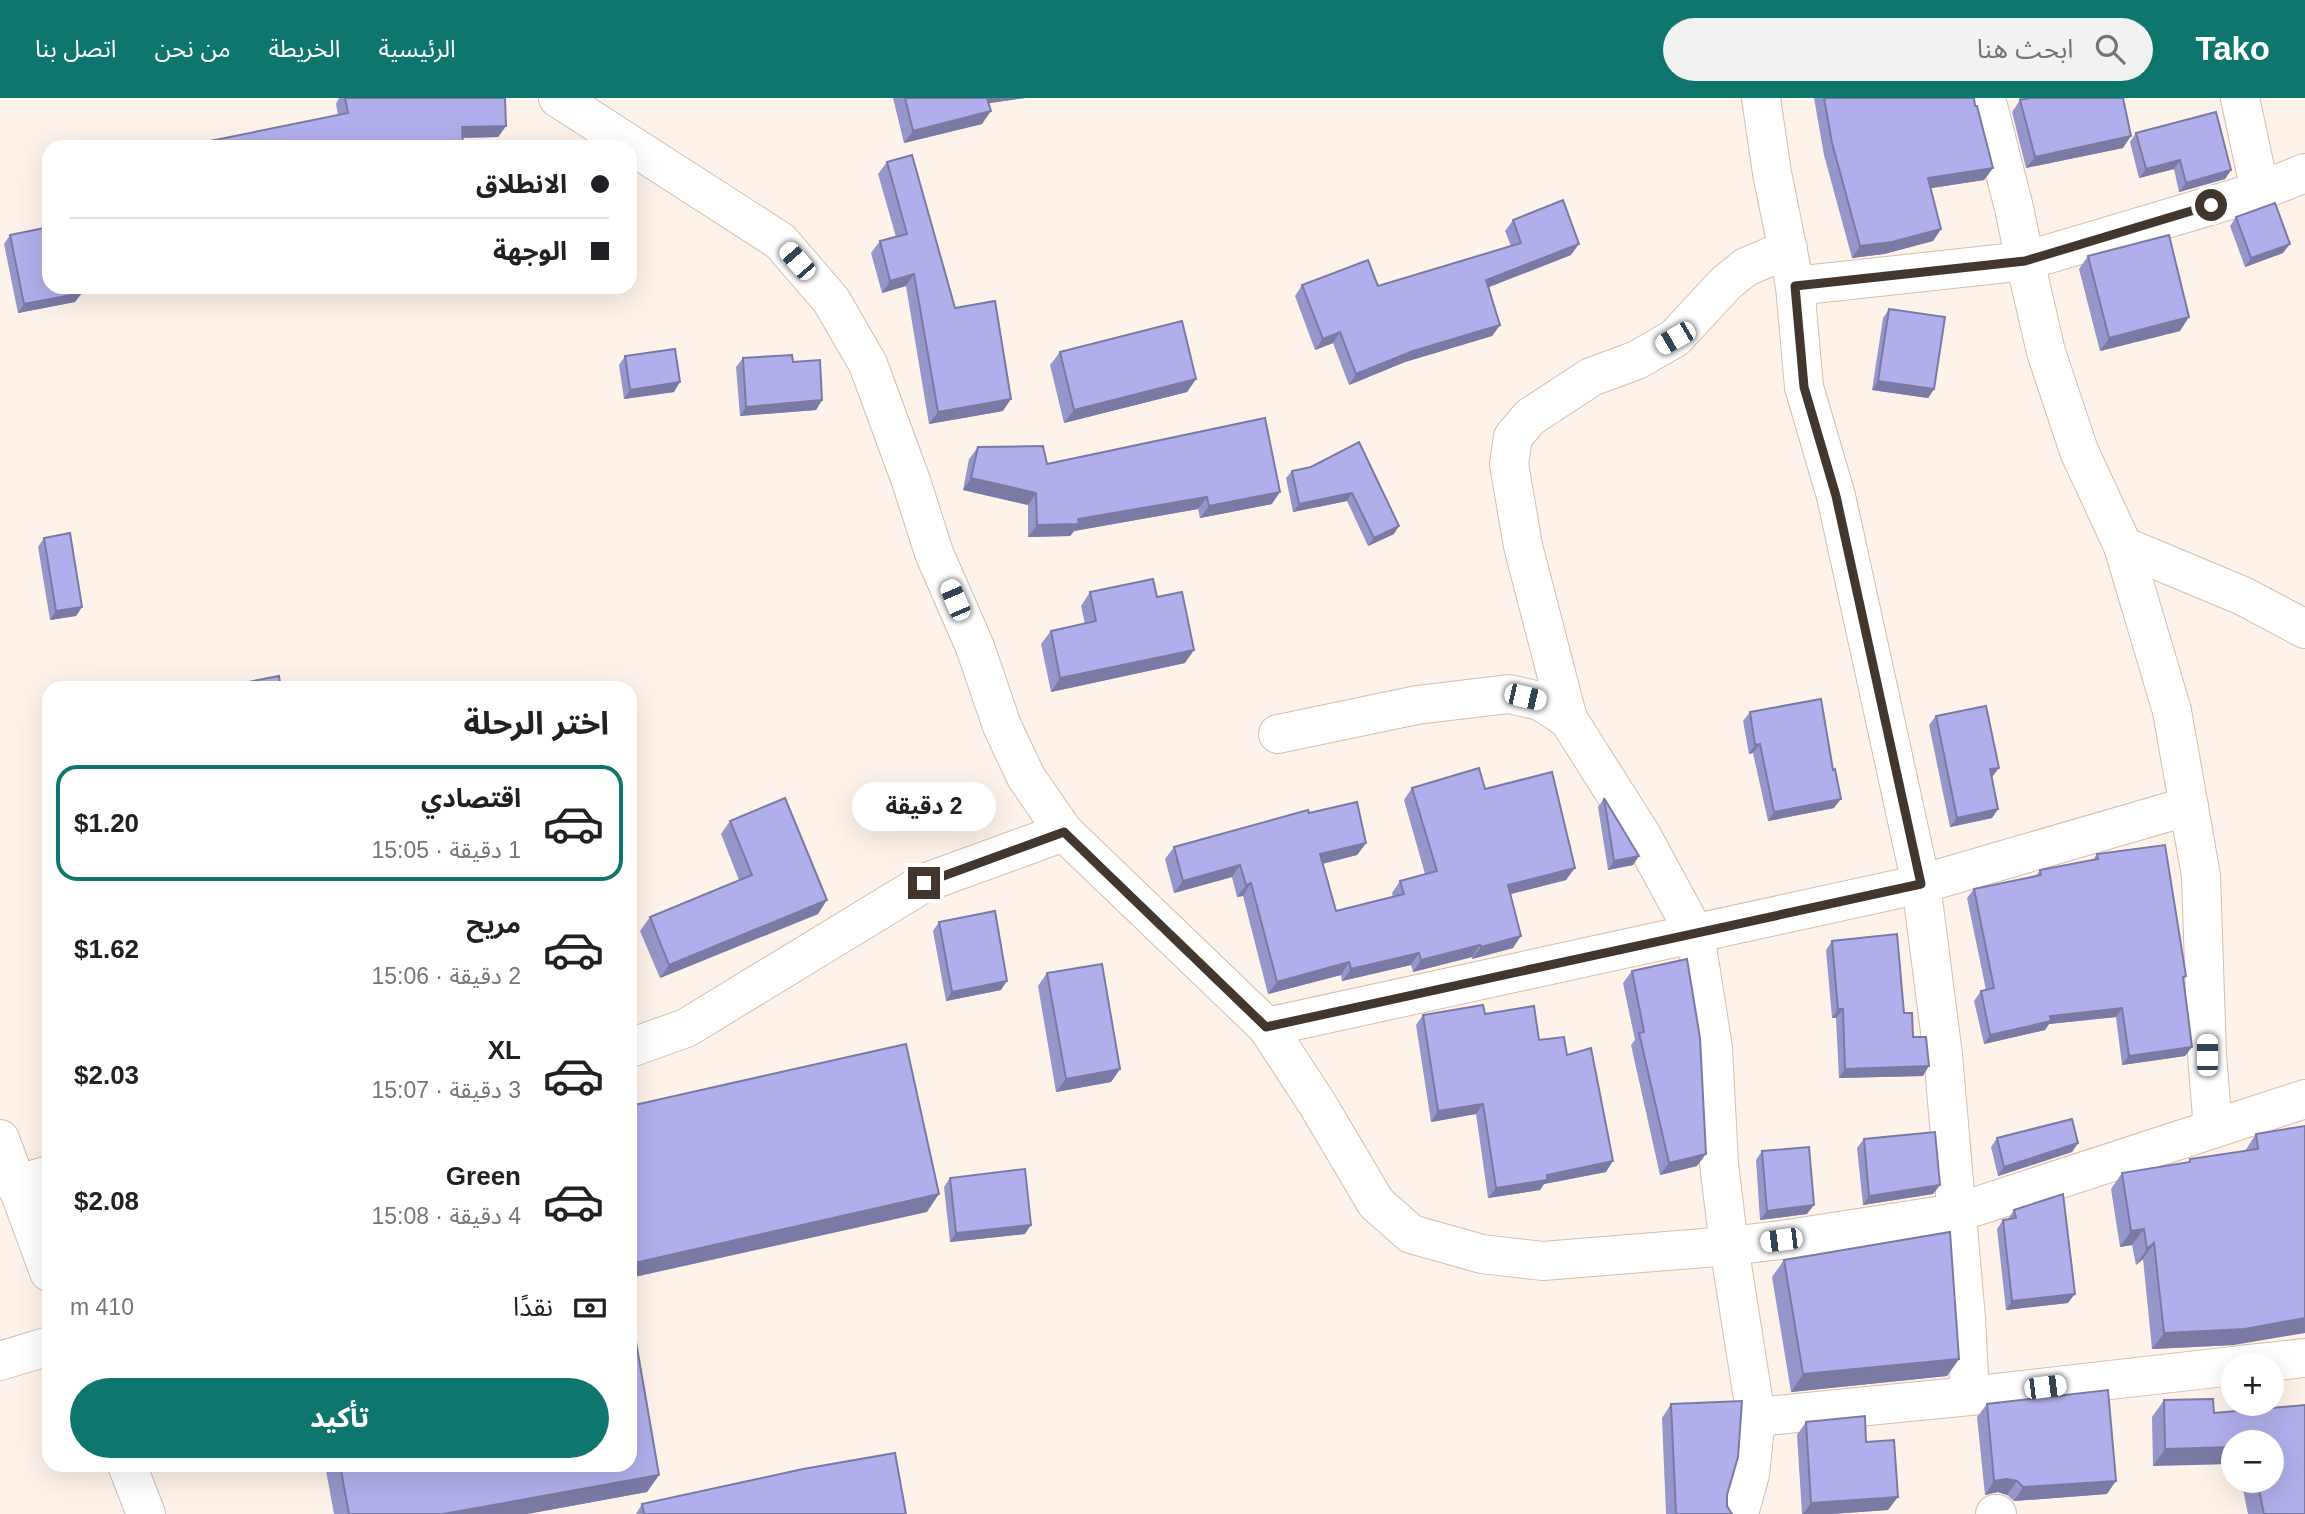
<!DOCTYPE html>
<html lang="ar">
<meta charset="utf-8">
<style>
body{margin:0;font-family:Arial,"Noto Sans Arabic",sans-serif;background:#f2f2f2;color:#202124;direction:rtl;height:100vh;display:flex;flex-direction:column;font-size:26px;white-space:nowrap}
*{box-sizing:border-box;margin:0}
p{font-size:23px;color:#757577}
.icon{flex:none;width:38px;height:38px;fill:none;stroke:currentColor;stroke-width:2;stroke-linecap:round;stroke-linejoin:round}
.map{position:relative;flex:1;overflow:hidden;direction:ltr}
.drawer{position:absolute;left:42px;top:583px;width:595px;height:791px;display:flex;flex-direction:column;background:#fff;border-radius:21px;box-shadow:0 7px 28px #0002;direction:rtl}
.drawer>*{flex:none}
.top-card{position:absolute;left:42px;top:42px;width:595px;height:154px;border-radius:21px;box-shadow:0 7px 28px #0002;direction:rtl;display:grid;align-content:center;height:154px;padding:0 28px;background:#fff}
.controls{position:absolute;left:2221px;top:1255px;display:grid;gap:14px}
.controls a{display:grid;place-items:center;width:63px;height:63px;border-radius:50%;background:#fff;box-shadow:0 7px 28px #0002;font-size:35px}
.end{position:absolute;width:32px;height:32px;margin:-16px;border:9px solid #41372f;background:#fff;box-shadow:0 0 0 4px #fff}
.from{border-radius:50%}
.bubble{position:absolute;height:49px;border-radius:24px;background:#fff;box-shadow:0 7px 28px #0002;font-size:23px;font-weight:700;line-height:49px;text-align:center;direction:rtl}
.car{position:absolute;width:21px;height:42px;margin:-21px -10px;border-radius:9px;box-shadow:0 0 5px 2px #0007;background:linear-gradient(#fff 24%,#345 0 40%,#fff 0 76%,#345 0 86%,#fff 0)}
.top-card b{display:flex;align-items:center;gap:24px;height:66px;font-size:26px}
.top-card b+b{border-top:2px solid #e0e0e0}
.top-card i{width:18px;height:18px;background:#202124}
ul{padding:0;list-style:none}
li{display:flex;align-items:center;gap:21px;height:116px;margin:0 14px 10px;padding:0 14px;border:4px solid transparent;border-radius:21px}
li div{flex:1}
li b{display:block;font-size:26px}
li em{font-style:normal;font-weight:700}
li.current{border-color:#0f766e}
li>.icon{width:63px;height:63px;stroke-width:1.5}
h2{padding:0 28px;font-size:32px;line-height:84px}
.pay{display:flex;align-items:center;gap:18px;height:77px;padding:0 28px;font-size:26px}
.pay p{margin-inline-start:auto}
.action{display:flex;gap:14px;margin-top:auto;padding:14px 28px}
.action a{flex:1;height:80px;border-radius:42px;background:#0f766e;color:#fff;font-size:28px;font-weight:700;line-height:80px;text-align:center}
header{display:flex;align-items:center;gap:42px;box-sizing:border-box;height:98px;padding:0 35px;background:#0f766e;color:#fff}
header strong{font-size:33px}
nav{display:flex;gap:38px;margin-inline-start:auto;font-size:24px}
.search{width:490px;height:63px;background:#f2f2f2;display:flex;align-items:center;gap:18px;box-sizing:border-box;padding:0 24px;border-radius:38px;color:#757577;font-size:26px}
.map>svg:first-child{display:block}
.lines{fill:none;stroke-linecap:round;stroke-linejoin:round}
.minor-casing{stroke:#d5bda9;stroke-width:40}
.minor{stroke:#fff;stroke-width:38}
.wall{fill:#9796ca}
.shaded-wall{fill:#7b7aa4}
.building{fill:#b0afeb;stroke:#7b7aa4;stroke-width:2}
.route{stroke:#41372f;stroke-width:9}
</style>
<header>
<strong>Tako</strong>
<div class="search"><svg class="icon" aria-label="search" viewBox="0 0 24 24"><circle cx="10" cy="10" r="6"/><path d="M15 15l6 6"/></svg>ابحث هنا</div>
<nav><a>الرئيسية</a><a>الخريطة</a><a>من نحن</a><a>اتصل بنا</a></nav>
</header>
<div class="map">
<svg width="2305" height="1416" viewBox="0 0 2305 1416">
<rect width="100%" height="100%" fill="#fdf3ea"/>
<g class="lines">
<defs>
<g id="minor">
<polyline points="558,0 780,143 831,202 868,266 911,383 934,455 975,549 1002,628 1026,679 1064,734 1267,929 1318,1007 1376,1105 1411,1136 1482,1156 1543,1163 1729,1148 1781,1142 1956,1115 2213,1031 2207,957 2201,778 2172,613 2123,448 2079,353 2046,254 2025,163 1795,188"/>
<polyline points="1761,0 1772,75 1795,188 1804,289 1836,398 1921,786 1943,957 1966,1221 1970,1298"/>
<polyline points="1986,0 2014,110 2025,163 2260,93 2305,75"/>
<polyline points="2240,0 2260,93"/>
<polyline points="2123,448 2243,498 2305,531"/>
<polyline points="1568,621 1523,448 1509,366 1513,339 1530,319 1591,279 1637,262 1675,240 1726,185 1746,169 1788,151"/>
<polyline points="1278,636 1417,607 1509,596 1540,603 1568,621 1642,738 1695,836 1713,950 1719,1066 1729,1148 1756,1319 1750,1376 1739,1416"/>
<polyline points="1267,929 1921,786 2189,708"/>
<polyline points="630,950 686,930 924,785 1064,734"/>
<polyline points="2213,1031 2305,1001"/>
<polyline points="0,1041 49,1174"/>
<polyline points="15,1087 49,1077"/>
<polyline points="0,1263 49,1248"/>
<polyline points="2240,1267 2305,1260"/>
<polyline points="1756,1319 1970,1298 2233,1268"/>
<polyline points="127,1367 146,1416"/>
<polyline points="1995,1416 1997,1416"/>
</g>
</defs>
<use href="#minor" class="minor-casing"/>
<use href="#minor" class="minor"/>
</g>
<g class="wall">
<polygon points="339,0 505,0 506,28 498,39 462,40 463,49 197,49 200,45 338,17 336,6"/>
<polygon points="893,0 1025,0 989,5 982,26 904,45"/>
<polygon points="1814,0 1974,0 1993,70 1984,82 1931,90 1941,131 1933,143 1884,156 1852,160 1824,57"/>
<polygon points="2019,0 2123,0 2123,50 2026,70 2012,14 2020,2"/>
<polygon points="2136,35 2231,72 2225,81 2179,94 2174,71 2139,80 2130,44"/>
<polygon points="887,64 955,210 1003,313 929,326 906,188 882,195 871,155 880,143 896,139 878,76"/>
<polygon points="2236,119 2283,155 2245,169 2230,128"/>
<polygon points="1513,122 1571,157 1489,189 1500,227 1492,238 1405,264 1349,287 1333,245 1315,252 1295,198 1302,187 1378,188 1511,148 1505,133"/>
<polygon points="10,137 75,204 18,215 4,146"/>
<polygon points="2088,158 2180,233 2100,253 2079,171"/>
<polygon points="1889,211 1934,291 1928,300 1872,292 1883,220"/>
<polygon points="1060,254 1196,281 1187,294 1064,325 1050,267"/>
<polygon points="625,258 674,294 624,301 619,267"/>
<polygon points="743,260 793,264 822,302 816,312 740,318 736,269"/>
<polygon points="1359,344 1394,436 1368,448 1347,403 1293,414 1286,380 1292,373 1311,369"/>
<polygon points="978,349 1047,366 1272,406 1200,420 1198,411 1074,433 1070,438 1028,439 1028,407 963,392 969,361"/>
<polygon points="44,440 82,509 76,518 50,522 38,449"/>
<polygon points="1090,494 1157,499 1185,565 1051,594 1041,546 1051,533 1085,526 1081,508"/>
<polygon points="1750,614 1833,672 1834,710 1768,723 1753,655 1749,656 1743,623"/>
<polygon points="1936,618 1992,679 1998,711 1992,720 1950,729 1929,627"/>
<polygon points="1412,690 1485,691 1566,782 1510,796 1513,850 1472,861 1472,859 1413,874 1411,867 1342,883 1341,877 1268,896 1243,798 1237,799 1232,779 1174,795 1165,761 1174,749 1309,715 1366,745 1357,757 1323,766 1336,813 1393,799 1392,795 1400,783 1425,776 1404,702"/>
<polygon points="1604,700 1639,758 1633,767 1608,772 1598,709"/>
<polygon points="730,723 818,816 660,880 640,833 650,819 739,782 721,736"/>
<polygon points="2097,756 2186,878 2184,881 2192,949 2185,958 2122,967 2116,919 2049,926 2045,932 1984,946 1974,903 1981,893 1986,892 1967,800 1974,791 2036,778 2040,772 2093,762"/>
<polygon points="939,824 1001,892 946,903 933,833"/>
<polygon points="1832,843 1904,915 1913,939 1923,978 1839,980 1836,920 1832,920 1826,852"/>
<polygon points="1632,873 1697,1068 1660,1077 1631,947 1635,942 1623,885"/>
<polygon points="1047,875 1120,971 1111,984 1056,994 1038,888"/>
<polygon points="1485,916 1567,957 1606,1074 1544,1086 1540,1092 1488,1100 1476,1016 1431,1024 1416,927 1423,917"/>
<polygon points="2305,1028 2234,1247 2152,1251 2143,1161 2136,1167 2132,1147 2120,1149 2111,1091 2122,1075 2188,1065 2190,1061 2245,1053 2256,1036"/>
<polygon points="1997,1040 2078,1045 2072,1054 1998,1078 1991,1049"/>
<polygon points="1864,1041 1940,1087 1933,1096 1863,1107 1857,1050"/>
<polygon points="1762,1053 1807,1116 1760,1122 1756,1062"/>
<polygon points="950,1080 1025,1136 950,1144 944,1089"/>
<polygon points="2014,1112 2068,1205 2006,1212 1997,1131 2003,1122 2008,1121"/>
<polygon points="1784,1162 1959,1261 1947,1278 1791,1294 1772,1179"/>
<polygon points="2164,1302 2214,1315 2305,1307 2305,1416 2248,1416 2241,1382 2272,1382 2272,1344 2153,1368 2152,1319"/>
<polygon points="1671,1306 1727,1397 1727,1408 1732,1416 1666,1416 1662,1320"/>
<polygon points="1987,1306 2107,1396 2014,1403 2007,1397 1998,1394 1985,1397 1977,1319"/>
<polygon points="1806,1324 1866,1344 1888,1412 1831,1416 1802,1416 1797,1337"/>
<polygon points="325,1367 630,1367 659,1377 647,1394 527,1416 334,1416"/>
<polygon points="642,1406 906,1416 636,1416"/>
</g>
<g class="shaded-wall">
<polygon points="982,0 1025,0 977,7"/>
<polygon points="991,13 982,26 904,45 913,33"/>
<polygon points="506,28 498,39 454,40 462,29"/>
<polygon points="2131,38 2123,50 2026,70 2035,59"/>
<polygon points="2180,62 2174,71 2139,80 2146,71"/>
<polygon points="1993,70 1984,82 1919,92 1928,80"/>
<polygon points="2231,72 2225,81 2179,94 2186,85"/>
<polygon points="1941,131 1933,143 1884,156 1852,160 1860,148"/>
<polygon points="1579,146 1571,157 1479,193 1486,182"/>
<polygon points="2290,146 2283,155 2245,169 2251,160"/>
<polygon points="914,176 906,188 882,195 890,183"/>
<polygon points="82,195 75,204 18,215 24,206"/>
<polygon points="2189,219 2180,233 2100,253 2109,240"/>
<polygon points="1500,227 1492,238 1405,264 1349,287 1356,276 1413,253"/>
<polygon points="1340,234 1333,245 1315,252 1323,241"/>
<polygon points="1196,281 1187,294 1064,325 1074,312"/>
<polygon points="1878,283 1934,291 1928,300 1872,292"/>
<polygon points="680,284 674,294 624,301 630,292"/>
<polygon points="1011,301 1003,313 929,326 938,314"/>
<polygon points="822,302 816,312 740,318 746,309"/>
<polygon points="971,380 1036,395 1028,407 963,392"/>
<polygon points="1280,394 1272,406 1200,420 1209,408"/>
<polygon points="1352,395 1347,403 1293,414 1299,406"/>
<polygon points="1207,399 1198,411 1074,433 1070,438 1028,439 1037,427 1078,421"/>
<polygon points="1399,428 1394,436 1368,448 1374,440"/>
<polygon points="82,509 76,518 50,522 56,513"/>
<polygon points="1194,552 1185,565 1051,594 1060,580"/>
<polygon points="1760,646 1753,655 1749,656 1755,647"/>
<polygon points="1999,670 1992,679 1990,671"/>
<polygon points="1841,701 1834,710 1768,723 1774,714"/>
<polygon points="1998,711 1992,720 1950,729 1957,720"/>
<polygon points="1366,745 1357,757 1312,768 1320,756"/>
<polygon points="1639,758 1633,767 1608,772 1614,763"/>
<polygon points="1240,767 1232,779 1174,795 1183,783"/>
<polygon points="1575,770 1566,782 1499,799 1508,787"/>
<polygon points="1251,785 1243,798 1237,799 1246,787"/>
<polygon points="827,802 818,816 660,880 669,867"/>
<polygon points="1521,838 1513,850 1472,861 1481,849"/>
<polygon points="1480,847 1472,859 1413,874 1421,862"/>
<polygon points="1419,855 1411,867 1342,883 1351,871"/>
<polygon points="1349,864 1341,877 1268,896 1277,884"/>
<polygon points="1007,883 1001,892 946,903 952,894"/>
<polygon points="2122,910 2116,919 2049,926 2045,932 1984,946 1990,937 2050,918"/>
<polygon points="1838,911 1843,911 1836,920 1832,920"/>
<polygon points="2192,949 2185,958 2122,967 2129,958"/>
<polygon points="1929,968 1923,978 1839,980 1845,971"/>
<polygon points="1120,971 1111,984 1056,994 1066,981"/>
<polygon points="1483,1006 1476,1016 1431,1024 1438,1013"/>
<polygon points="2078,1045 2072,1054 1998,1078 2004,1069"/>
<polygon points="1706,1056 1697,1068 1660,1077 1669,1065"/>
<polygon points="1613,1063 1606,1074 1544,1086 1540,1092 1488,1100 1496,1090 1547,1077"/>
<polygon points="1940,1087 1933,1096 1863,1107 1869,1098"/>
<polygon points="939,1096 927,1114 630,1180 630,1166"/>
<polygon points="1814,1107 1807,1116 1760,1122 1767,1113"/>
<polygon points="1031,1127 1025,1136 950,1144 956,1135"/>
<polygon points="2144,1131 2132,1147 2120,1149 2131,1133"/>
<polygon points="2154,1145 2143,1161 2136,1167 2147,1151"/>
<polygon points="2075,1196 2068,1205 2006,1212 2012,1203"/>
<polygon points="2305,1220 2305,1235 2234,1247 2152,1251 2164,1235"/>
<polygon points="1959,1261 1947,1278 1791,1294 1803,1276"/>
<polygon points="2233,1349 2233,1366 2153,1368 2165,1351"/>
<polygon points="659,1377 647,1394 527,1416 443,1416"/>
<polygon points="2007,1381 2017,1383 2007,1397 1998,1394 1985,1397 1994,1383"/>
<polygon points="2116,1383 2107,1396 2014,1403 2023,1389"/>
<polygon points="1898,1399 1888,1412 1831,1416 1803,1416 1811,1405"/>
</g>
<g class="building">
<polygon points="345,0 505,0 506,28 462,29 463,49 201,49 200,45 348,15"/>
<polygon points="905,0 987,0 991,13 913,33"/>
<polygon points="1824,0 1974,0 1975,8 1977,8 1993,70 1928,80 1941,131 1892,144 1860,148 1832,45"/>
<polygon points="2030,0 2123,0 2131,38 2035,59 2020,2"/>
<polygon points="2216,14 2231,72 2186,85 2180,62 2146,71 2136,35"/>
<polygon points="912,57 955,210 995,203 1011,301 938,314 914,176 890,183 880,143 907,136 887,64"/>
<polygon points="630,65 636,67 630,87"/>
<polygon points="1563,102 1579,146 1486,182 1500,227 1413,253 1356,276 1340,234 1323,241 1302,187 1368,162 1378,188 1521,145 1513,122"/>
<polygon points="2275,105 2290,146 2251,160 2236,119"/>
<polygon points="49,129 49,189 81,189 82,195 24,206 10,137"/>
<polygon points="2169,137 2189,219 2109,240 2088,158"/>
<polygon points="1889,211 1945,219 1934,291 1878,283"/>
<polygon points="1182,223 1196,281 1074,312 1060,254"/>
<polygon points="675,251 680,284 630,292 625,258"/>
<polygon points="792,257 793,264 820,262 822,302 746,309 743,260"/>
<polygon points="1265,320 1280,394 1209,408 1207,399 1078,421 1079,426 1037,427 1036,395 971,380 978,349 1043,348 1047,366"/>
<polygon points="1359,344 1399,428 1374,440 1352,395 1299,406 1292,373 1311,369"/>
<polygon points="70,435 82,509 56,513 44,440"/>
<polygon points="1153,481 1157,499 1182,494 1194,552 1060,580 1051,533 1096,523 1090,494"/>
<polygon points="279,578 281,590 223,590 222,589"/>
<polygon points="1821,601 1833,672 1835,671 1841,701 1774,714 1760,646 1755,647 1750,614"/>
<polygon points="1986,608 1999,670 1990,671 1998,711 1957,720 1936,618"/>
<polygon points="1479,670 1485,691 1552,674 1575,770 1508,787 1521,838 1481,849 1480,847 1421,862 1419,855 1351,871 1349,864 1277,884 1251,785 1246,787 1240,767 1183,783 1174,749 1308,712 1309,715 1357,704 1366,745 1320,756 1336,813 1404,796 1400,783 1437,773 1412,690"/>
<polygon points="785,700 827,802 669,867 650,819 752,777 730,723"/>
<polygon points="1604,700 1639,758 1614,763"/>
<polygon points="2165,747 2186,878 2183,879 2192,949 2129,958 2122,910 2050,918 2051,923 1990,937 1981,893 1994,890 1974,791 2041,777 2040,772 2098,761 2097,756"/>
<polygon points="995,813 1007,883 952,894 939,824"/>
<polygon points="1897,836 1904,915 1912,915 1913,939 1926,939 1929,968 1845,971 1843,911 1838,911 1832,843"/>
<polygon points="1687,861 1700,940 1706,1056 1669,1065 1639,935 1644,934 1632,873"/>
<polygon points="1102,866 1120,971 1066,981 1047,875"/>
<polygon points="1483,907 1485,916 1534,908 1539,942 1564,939 1567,957 1591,950 1613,1063 1547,1077 1547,1082 1496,1090 1483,1006 1438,1013 1423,917"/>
<polygon points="906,946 939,1096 630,1166 630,1008"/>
<polygon points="2072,1021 2078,1045 2004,1069 1997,1040"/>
<polygon points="2305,1028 2305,1220 2245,1231 2164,1235 2154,1145 2147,1151 2144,1131 2131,1133 2122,1075 2190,1064 2190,1061 2258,1051 2256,1036"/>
<polygon points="1935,1034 1940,1087 1869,1098 1864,1041"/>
<polygon points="1809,1049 1814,1107 1767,1113 1762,1053"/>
<polygon points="1025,1071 1031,1127 956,1135 950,1080"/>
<polygon points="2063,1096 2075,1196 2012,1203 2003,1122 2016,1120 2014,1112"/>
<polygon points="1950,1134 1959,1261 1803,1276 1784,1162"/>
<polygon points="635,1238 659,1377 443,1416 349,1416 340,1367 630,1367 630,1239"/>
<polygon points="2108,1292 2116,1383 2023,1389 2017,1383 2007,1381 1994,1383 1987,1306"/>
<polygon points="2213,1301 2214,1315 2305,1307 2305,1416 2264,1416 2257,1382 2272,1382 2272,1344 2233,1344 2233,1349 2165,1351 2164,1302"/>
<polygon points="1742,1303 1738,1359 1727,1397 1727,1408 1732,1416 1676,1416 1671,1306"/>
<polygon points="1865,1318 1866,1344 1894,1342 1898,1399 1811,1405 1806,1324"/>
<polygon points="895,1355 906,1416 644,1416 642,1406 803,1371"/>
</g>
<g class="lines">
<polyline class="route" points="924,785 1064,734 1266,929 1921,786 1836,398 1804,289 1795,188 2025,163 2211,107"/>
</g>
</svg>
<div class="controls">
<a>+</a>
<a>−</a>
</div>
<i class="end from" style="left:2211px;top:107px"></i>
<i class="end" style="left:924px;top:785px"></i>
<div class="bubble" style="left:852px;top:684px;width:144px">2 دقيقة</div>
<i class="car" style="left:797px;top:163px;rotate:319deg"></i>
<i class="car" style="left:1675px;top:240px;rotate:240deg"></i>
<i class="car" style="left:955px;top:502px;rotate:337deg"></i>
<i class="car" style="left:1525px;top:599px;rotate:103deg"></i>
<i class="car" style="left:2207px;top:957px;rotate:0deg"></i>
<i class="car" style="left:1781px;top:1142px;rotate:263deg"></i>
<i class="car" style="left:2045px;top:1289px;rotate:83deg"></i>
<div class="top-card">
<b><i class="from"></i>الانطلاق</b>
<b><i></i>الوجهة</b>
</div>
<section class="drawer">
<h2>اختر الرحلة</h2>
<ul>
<li class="current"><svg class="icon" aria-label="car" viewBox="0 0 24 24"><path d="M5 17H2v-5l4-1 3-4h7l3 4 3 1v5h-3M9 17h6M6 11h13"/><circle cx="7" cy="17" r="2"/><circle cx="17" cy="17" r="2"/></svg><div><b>اقتصادي</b><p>1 دقيقة · 15:05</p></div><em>$1.20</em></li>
<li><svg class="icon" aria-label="car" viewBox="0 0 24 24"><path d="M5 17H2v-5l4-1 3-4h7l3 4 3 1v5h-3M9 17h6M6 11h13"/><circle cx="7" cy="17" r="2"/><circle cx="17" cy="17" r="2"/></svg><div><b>مريح</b><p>2 دقيقة · 15:06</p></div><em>$1.62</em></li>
<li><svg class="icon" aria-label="car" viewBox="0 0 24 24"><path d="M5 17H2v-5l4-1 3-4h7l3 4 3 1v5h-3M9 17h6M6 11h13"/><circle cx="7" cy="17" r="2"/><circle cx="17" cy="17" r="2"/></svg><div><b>XL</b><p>3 دقيقة · 15:07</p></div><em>$2.03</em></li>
<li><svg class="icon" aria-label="car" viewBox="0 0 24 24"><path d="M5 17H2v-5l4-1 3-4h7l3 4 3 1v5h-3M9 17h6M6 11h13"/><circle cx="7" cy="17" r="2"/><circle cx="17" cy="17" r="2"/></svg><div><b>Green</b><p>4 دقيقة · 15:08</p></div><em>$2.08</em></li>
</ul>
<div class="pay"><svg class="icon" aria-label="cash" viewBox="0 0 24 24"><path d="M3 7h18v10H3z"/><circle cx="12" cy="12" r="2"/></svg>نقدًا<p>410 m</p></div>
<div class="action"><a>تأكيد</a></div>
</section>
</div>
